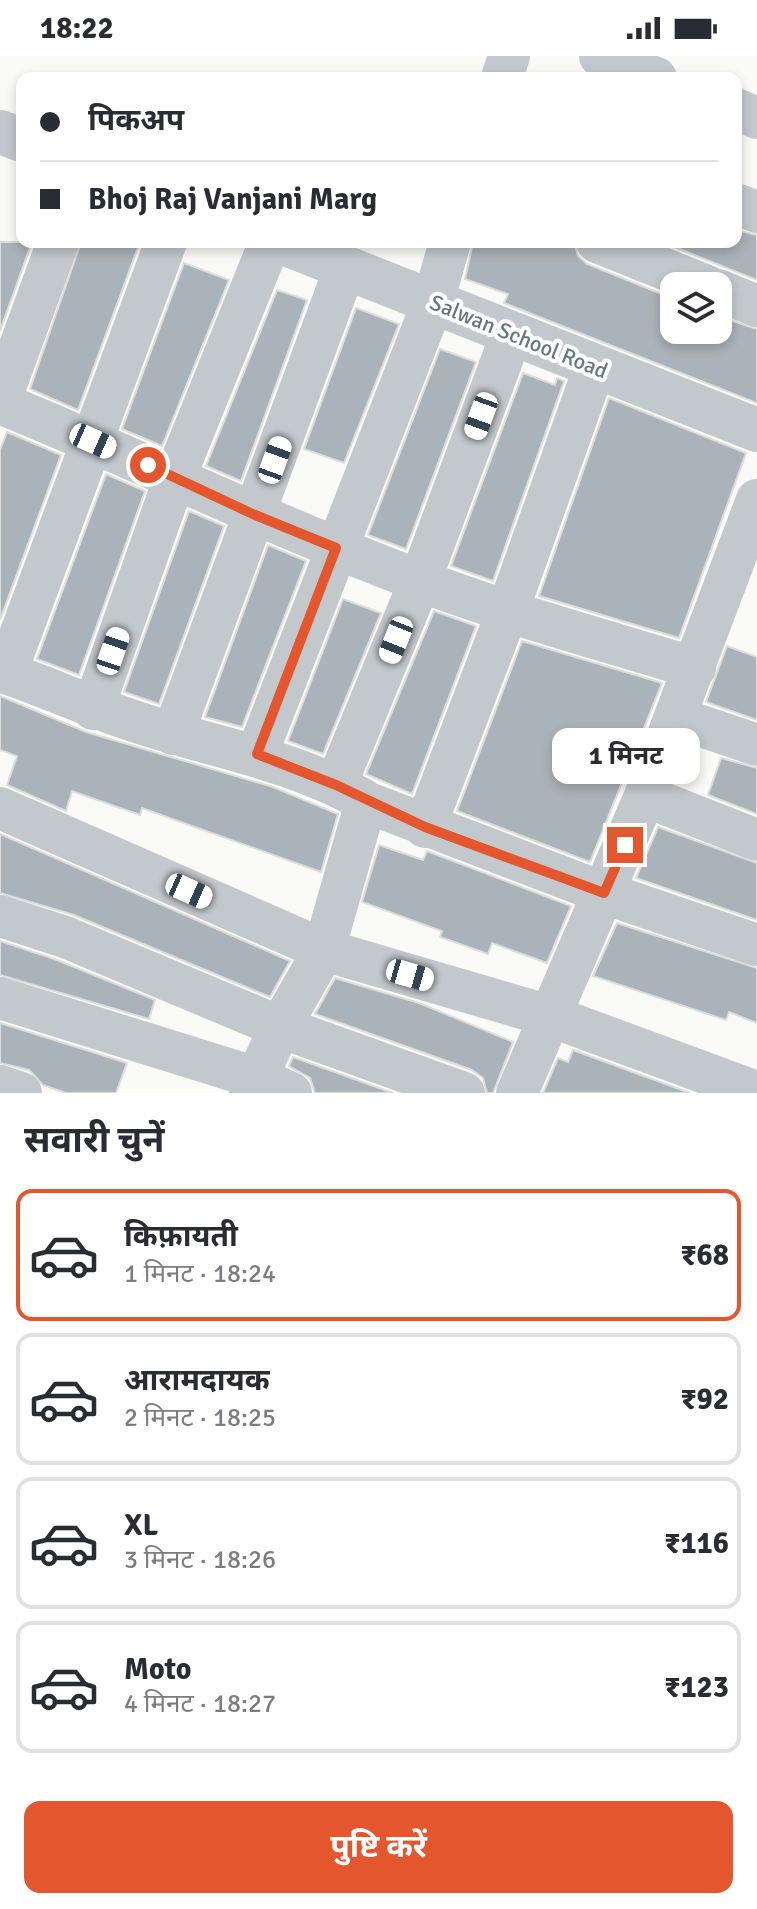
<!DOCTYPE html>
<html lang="hi">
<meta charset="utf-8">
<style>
body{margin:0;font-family:Signika,"Noto Sans Devanagari",sans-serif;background:#f2f2f3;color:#2b2b33;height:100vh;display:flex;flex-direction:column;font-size:30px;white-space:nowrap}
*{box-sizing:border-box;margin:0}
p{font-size:26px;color:#7c7c81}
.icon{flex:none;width:44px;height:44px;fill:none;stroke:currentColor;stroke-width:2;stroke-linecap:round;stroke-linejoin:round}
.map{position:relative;height:1037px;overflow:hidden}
.side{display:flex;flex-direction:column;background:#fff;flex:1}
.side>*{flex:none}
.banner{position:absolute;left:16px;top:16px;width:726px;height:176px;border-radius:16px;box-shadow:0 4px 12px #0003;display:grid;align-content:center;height:176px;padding:0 24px;background:#fff}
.tools{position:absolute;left:660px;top:216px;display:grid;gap:16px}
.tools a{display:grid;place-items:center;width:72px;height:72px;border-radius:16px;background:#fff;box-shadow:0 4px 12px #0003;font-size:40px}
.end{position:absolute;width:36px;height:36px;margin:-18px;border:10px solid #e4572e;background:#fff;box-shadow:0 0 0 4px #fff}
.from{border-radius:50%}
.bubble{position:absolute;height:56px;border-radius:16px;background:#fff;box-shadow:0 4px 12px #0003;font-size:26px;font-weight:700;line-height:56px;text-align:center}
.car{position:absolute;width:24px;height:48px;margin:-24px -12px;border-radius:10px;box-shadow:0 0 6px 2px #0007;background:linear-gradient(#fff 24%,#345 0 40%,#fff 0 76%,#345 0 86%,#fff 0)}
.banner b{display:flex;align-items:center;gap:28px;height:76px;font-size:30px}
.banner b+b{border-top:2px solid #e1e1e2}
.banner i{width:20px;height:20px;background:#2b2b33}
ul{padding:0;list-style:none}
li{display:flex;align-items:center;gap:24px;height:132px;margin:0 16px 12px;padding:0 8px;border:4px solid #e1e1e2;border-radius:16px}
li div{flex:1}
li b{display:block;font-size:30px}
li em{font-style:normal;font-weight:700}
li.active{border-color:#e4572e}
li>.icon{width:72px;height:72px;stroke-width:1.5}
h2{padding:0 24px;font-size:36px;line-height:96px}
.primary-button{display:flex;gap:16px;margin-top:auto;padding:16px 24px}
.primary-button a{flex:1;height:92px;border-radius:16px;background:#e4572e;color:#fff;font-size:32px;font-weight:700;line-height:92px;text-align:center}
.status{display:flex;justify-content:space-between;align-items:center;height:56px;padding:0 40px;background:#fff;direction:ltr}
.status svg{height:22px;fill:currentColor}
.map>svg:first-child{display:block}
.building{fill:#aab3b9;stroke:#dcdcda;stroke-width:2}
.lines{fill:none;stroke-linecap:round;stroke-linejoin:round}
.minor{stroke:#c3c8cc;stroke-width:42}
.tertiary{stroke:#c3c8cc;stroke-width:44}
.route{stroke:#e4572e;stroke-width:10}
.labels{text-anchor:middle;stroke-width:8;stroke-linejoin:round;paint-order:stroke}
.street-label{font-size:22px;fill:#657683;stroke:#fff}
</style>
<div class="status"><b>18:22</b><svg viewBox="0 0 49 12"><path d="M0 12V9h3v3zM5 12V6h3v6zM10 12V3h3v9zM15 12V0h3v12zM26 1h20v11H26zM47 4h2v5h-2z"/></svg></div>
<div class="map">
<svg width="757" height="1037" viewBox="0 0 757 1037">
<rect width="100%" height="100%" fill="#fafaf8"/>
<g class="building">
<polygon points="736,174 757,179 757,224 662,186 736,186"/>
<polygon points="0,186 32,186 0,275"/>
<polygon points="81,186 140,186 78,354 30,333"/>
<polygon points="473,186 574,186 578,200 587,208 674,243 674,274 718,274 718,260 757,273 757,347 504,247 508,238 465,223"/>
<polygon points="184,207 229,224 162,390 122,373"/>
<polygon points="277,234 307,244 241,425 206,410"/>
<polygon points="356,252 399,268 344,407 304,393"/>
<polygon points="440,293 476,306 406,493 368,479"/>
<polygon points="523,317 555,329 557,322 564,325 493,525 451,510"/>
<polygon points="609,342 746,397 679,582 539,540"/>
<polygon points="7,376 61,399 0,564 0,394"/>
<polygon points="106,418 145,435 79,619 37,603"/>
<polygon points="189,455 224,470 159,648 124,636"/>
<polygon points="268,489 306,505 242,671 205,661"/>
<polygon points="343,543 381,557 323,698 288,685"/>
<polygon points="434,555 476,570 412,738 366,718"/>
<polygon points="522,585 662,627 590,806 457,755"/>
<polygon points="727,590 757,601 757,664 706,646"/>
<polygon points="0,640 86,676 273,731 338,758 321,816 142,752 140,759 72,735 66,755 7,729 17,700 0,694"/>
<polygon points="721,702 757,712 757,758 708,739"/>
<polygon points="658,771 757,807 757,864 636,822"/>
<polygon points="0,778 290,905 270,941 74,859 0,837"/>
<polygon points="379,789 423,804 427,795 571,850 547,907 492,887 488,898 440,881 442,875 362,846"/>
<polygon points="617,867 757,912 757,967 729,956 726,964 593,920"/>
<polygon points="0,885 57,904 155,944 149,963 0,919"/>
<polygon points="335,922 419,947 513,986 493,1037 487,1037 483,1022 472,1014 315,958"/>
<polygon points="0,967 127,1007 116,1037 66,1037 43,1029 29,1014 0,1007"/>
<polygon points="573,994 690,1037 543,1037 558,1002 568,1006"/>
<polygon points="293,1001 393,1037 315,1037 310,1022 289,1010"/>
</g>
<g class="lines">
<g class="minor">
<polyline points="600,0 656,22"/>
<polyline points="502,22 509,0"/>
<polyline points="736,53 757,62"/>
<polyline points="736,148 757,156"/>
<polyline points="597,186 707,230"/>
<polyline points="718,234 757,250"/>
<polyline points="0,345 58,186"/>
<path d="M0 347C140 404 276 471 418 524 508 558 603 584 695 612"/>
<path d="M0 615C48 631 94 653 143 668 220 693 289 703 362 743"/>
<polyline points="6,617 166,186"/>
<polyline points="93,653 175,421 270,186"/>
<polyline points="675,661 757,689"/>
<polyline points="173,678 345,212"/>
<polyline points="257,698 433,246 450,186"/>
<polyline points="336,729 420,525 512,277"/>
<polyline points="645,740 757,784"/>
<polyline points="0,752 324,894 553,961 757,1036"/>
<polyline points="425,771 508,554 595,310"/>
<polyline points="0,860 65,881 280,971 464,1037"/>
<polyline points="0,942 257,1022 291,1037"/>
<polyline points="0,1030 21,1037"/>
<polyline points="250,1037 280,971 324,894 366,746 604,837 757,889"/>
<polyline points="517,1037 645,740 757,444"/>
</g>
<g class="tertiary">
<polyline points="0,76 22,84"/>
<polyline points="281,186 757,374"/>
</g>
</g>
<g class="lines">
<polyline class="route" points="148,409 255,459 336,492 257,698 336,729 425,771 604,837 625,789"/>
</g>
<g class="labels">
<g class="street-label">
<text transform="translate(519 280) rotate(22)" y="8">Salwan School Road</text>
</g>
</g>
</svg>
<div class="tools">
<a><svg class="icon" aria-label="layers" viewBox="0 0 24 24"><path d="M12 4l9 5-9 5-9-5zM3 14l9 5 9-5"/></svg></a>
</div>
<i class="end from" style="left:148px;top:409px"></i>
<i class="end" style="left:625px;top:789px"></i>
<div class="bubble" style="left:552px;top:672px;width:148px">1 मिनट</div>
<i class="car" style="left:481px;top:360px;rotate:200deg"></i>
<i class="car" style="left:93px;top:385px;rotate:114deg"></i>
<i class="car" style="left:275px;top:404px;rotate:20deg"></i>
<i class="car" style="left:396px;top:584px;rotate:202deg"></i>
<i class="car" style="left:113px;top:595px;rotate:19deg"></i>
<i class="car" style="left:189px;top:835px;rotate:114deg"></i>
<i class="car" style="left:410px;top:919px;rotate:106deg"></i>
<div class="banner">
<b><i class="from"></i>पिकअप</b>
<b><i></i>Bhoj Raj Vanjani Marg</b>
</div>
</div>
<section class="side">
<h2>सवारी चुनें</h2>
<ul>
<li class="active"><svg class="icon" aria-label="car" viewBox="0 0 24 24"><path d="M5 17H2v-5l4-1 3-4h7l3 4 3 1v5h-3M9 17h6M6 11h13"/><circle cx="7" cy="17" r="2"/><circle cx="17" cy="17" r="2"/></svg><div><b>किफ़ायती</b><p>1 मिनट · 18:24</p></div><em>₹68</em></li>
<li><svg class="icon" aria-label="car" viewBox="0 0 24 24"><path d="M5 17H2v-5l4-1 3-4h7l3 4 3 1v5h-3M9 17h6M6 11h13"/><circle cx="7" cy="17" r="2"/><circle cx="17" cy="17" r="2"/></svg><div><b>आरामदायक</b><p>2 मिनट · 18:25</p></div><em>₹92</em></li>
<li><svg class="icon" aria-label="car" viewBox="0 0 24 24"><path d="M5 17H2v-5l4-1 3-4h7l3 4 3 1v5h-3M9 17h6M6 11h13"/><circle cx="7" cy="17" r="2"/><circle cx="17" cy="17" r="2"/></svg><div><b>XL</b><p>3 मिनट · 18:26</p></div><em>₹116</em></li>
<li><svg class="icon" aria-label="car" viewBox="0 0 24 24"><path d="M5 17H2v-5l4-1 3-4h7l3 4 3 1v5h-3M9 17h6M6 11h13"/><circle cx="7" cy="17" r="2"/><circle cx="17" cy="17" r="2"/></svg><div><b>Moto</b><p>4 मिनट · 18:27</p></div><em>₹123</em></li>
</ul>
<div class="primary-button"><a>पुष्टि करें</a></div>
</section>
